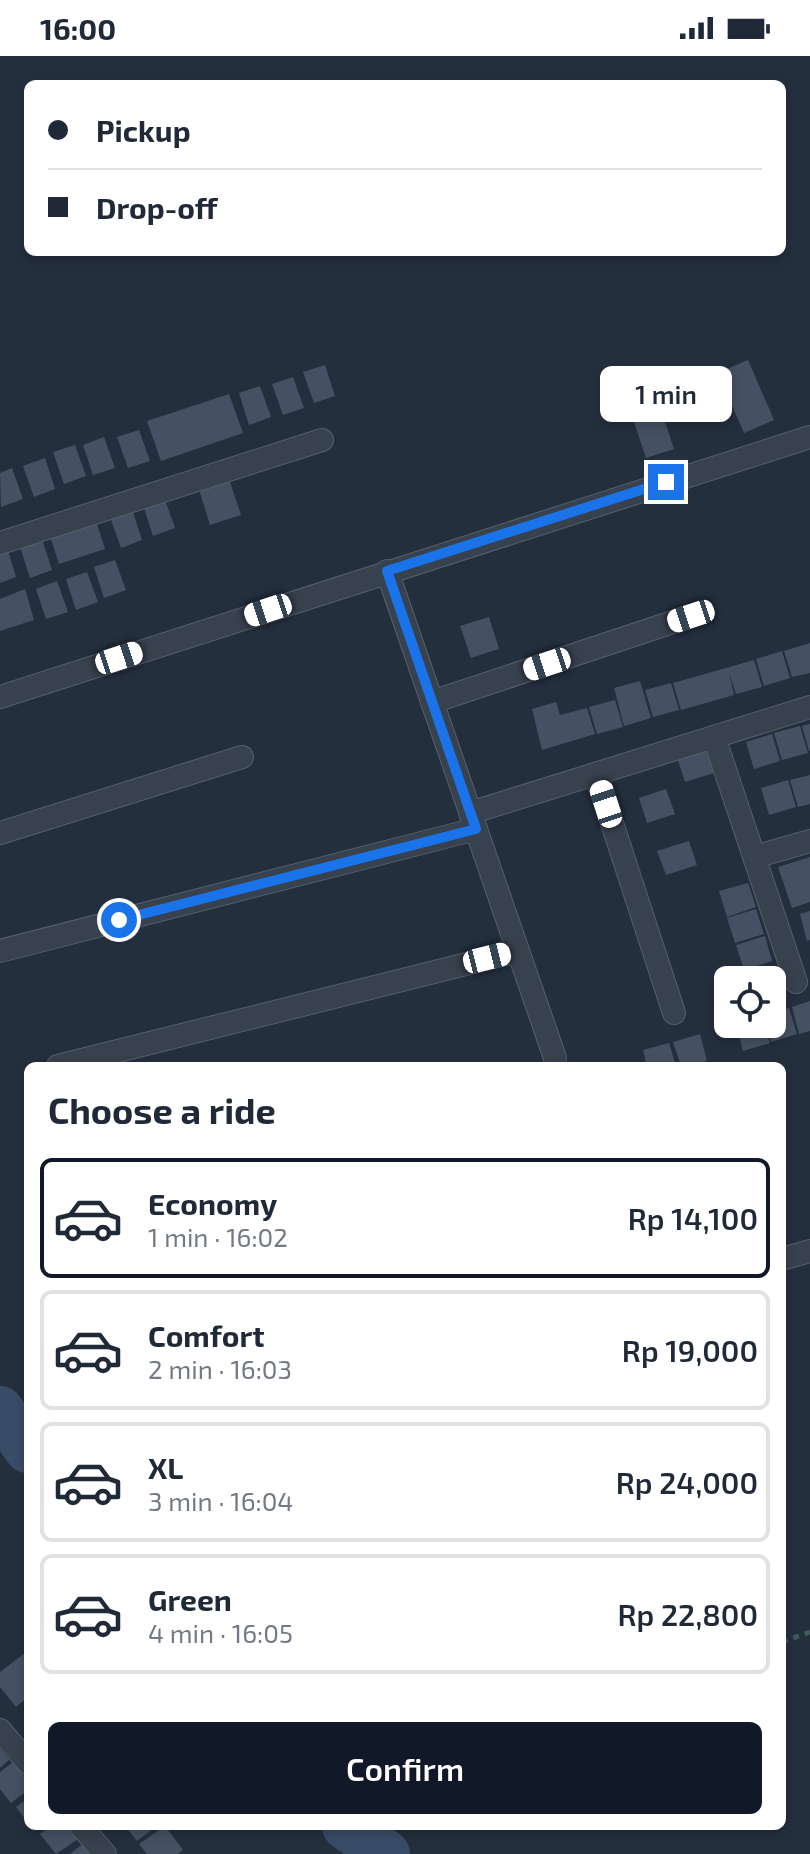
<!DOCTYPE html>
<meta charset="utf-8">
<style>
body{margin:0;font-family:"Exo 2",sans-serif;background:#f2f2f3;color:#1f2937;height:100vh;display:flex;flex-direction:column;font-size:30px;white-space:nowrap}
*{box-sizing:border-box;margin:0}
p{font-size:26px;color:#747a83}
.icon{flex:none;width:44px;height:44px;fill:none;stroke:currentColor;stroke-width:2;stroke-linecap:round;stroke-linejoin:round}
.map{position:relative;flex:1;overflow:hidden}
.side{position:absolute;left:24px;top:1006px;width:762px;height:768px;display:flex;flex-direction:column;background:#fff;border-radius:12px;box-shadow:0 4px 12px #0003}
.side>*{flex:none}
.top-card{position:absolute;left:24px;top:24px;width:762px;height:176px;border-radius:12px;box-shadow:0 4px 12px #0003;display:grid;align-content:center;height:176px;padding:0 24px;background:#fff}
.buttons{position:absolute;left:714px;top:910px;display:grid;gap:16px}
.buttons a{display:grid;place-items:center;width:72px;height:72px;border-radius:12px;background:#fff;box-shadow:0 4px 12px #0003;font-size:40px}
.end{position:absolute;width:36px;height:36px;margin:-18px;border:10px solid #1a73e8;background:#fff;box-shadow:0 0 0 4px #fff}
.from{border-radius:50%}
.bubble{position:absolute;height:56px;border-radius:12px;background:#fff;box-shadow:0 4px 12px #0003;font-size:26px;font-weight:600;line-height:56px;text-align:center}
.car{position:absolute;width:24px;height:48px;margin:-24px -12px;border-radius:10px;box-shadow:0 0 6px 2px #0007;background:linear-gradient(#fff 24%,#345 0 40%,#fff 0 76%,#345 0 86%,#fff 0)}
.top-card b{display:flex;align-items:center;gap:28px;height:76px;font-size:30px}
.top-card b+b{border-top:2px solid #e0e1e3}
.top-card i{width:20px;height:20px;background:#1f2937}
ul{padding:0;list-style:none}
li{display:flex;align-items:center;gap:24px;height:120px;margin:0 16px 12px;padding:0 8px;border:4px solid #e0e1e3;border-radius:12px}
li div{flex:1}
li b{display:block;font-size:30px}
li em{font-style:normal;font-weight:600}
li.active{border-color:#111827}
li>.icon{width:72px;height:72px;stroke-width:1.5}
h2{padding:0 24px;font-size:36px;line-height:96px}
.primary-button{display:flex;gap:16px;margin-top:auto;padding:16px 24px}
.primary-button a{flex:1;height:92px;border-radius:12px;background:#111827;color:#fff;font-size:32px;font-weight:600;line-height:92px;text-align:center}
.status{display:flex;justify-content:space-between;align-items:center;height:56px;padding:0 40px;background:#fff;direction:ltr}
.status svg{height:22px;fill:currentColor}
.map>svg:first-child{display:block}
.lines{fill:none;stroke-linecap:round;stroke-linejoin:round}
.river{stroke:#394c67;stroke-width:48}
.building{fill:#455162}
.minor-casing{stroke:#565f6c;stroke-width:24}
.path{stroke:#44595c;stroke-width:5;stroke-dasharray:6 6;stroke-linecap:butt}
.minor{stroke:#38414e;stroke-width:22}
.route{stroke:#1a73e8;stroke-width:10}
</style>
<div class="status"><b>16:00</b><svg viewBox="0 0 49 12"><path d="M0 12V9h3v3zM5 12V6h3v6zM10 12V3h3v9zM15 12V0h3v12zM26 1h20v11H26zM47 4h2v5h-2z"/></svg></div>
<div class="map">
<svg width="810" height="1798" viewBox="0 0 810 1798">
<rect width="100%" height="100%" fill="#242f3e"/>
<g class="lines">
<g class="river">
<polyline points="0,1354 28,1393"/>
<polyline points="346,1770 386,1798"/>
</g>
</g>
<g class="building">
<polygon points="748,304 774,364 744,377 718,317"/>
<polygon points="325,309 335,340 314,347 303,316"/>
<polygon points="293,321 304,352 283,359 272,328"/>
<polygon points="629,322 640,355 612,364 601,331"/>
<polygon points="260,330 271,361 249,369 239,337"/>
<polygon points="229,338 243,377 161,405 147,365"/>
<polygon points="661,354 674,393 646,402 633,363"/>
<polygon points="139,374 150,405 128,412 117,381"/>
<polygon points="104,381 115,412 93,419 83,389"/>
<polygon points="75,389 86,420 64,428 53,396"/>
<polygon points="45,402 55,433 34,441 23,410"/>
<polygon points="12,412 23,443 1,451 0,417"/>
<polygon points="228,420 241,459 210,469 198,430"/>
<polygon points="164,441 175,472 153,480 143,449"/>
<polygon points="132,453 142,484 121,492 110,461"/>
<polygon points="96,465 105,493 59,508 50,480"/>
<polygon points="42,483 52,514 30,522 20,491"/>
<polygon points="7,491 16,521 0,527 0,494"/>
<polygon points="115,504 126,534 104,542 94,511"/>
<polygon points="87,516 98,546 76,554 66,523"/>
<polygon points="57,525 68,556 46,563 36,533"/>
<polygon points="25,533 34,564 0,575 0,543"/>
<polygon points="489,561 499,593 471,602 460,570"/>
<polygon points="810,587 810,617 792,621 784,595"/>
<polygon points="782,595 790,622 764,630 756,603"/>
<polygon points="754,604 762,631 736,638 729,617 734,639 681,654 673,627"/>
<polygon points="640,625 651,662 624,670 614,632"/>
<polygon points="671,627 679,654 653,661 645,634"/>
<polygon points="615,644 623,671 597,678 589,651"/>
<polygon points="556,646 560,659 587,652 595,678 542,694 532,653"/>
<polygon points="810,668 810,695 809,695 802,670"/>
<polygon points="800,670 808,697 782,704 774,677"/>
<polygon points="772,678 780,705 754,713 746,686"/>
<polygon points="705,691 714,717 685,726 677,701"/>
<polygon points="810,719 810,748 798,751 790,724"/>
<polygon points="788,724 796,751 769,759 761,732"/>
<polygon points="666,733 675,758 647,767 639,742"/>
<polygon points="689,785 697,809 666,819 657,795"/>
<polygon points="810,801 810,846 792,852 778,811"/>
<polygon points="748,827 756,851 727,861 719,835"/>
<polygon points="756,853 764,878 735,887 727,862"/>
<polygon points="810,855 810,884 807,885 800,858"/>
<polygon points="765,880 772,905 744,914 736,889"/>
<polygon points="810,945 810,975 799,978 792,951"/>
<polygon points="789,952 797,978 771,986 766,968 772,968 772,957"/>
<polygon points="736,968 764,968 770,987 743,995"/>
<polygon points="700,978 707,1005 681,1010 673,986"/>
<polygon points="669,987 676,1010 647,1010 643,994"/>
<polygon points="25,1597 28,1601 28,1641 16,1651 0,1631 0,1616"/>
<polygon points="0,1693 9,1704 0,1712"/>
<polygon points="13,1706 28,1724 28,1734 11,1747 0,1733 0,1716"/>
<polygon points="28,1742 28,1767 16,1751"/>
<polygon points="50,1770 72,1770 81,1781 56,1798 40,1778"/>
<polygon points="125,1770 157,1770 137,1785"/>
<polygon points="165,1770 183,1794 178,1798 147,1798 139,1788"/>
<polygon points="84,1787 93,1798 70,1798"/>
</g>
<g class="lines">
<defs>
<g id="minor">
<polyline points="0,487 322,384"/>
<polyline points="387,515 555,1002"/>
<polyline points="0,641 810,381"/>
<polyline points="432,646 691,560"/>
<polyline points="714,681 796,926"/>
<polyline points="596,718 674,957"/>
<polyline points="470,757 810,651"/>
<polyline points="0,777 242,701"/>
<polyline points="754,801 810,785"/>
<polyline points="0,895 476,773"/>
<polyline points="58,1010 518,895"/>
<polyline points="782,1203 810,1195"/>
<polyline points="0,1674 28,1707"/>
<polyline points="81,1770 105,1798"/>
</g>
</defs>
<use href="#minor" class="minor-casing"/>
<polyline class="path" points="782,1586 810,1576"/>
<use href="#minor" class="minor"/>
</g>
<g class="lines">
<polyline class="route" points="119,864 476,773 387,515 666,426"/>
</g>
</svg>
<div class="buttons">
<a><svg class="icon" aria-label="locate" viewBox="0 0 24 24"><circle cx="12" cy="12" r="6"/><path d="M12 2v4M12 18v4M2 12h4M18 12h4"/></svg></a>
</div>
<i class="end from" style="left:119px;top:864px"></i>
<i class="end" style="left:666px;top:426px"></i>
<div class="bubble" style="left:600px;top:310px;width:132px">1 min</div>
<i class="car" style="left:268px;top:554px;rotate:252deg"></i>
<i class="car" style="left:691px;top:560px;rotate:252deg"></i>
<i class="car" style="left:119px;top:602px;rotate:72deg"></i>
<i class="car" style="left:547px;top:608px;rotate:252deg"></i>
<i class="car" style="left:606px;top:748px;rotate:342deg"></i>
<i class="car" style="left:487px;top:902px;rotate:76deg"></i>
<div class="top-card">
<b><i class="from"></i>Pickup</b>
<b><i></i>Drop-off</b>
</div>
<section class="side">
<h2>Choose a ride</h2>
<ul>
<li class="active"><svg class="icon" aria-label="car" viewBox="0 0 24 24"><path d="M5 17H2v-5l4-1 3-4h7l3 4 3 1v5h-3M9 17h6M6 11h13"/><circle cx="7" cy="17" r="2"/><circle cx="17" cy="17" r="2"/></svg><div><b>Economy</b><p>1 min · 16:02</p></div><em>Rp 14,100</em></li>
<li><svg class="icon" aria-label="car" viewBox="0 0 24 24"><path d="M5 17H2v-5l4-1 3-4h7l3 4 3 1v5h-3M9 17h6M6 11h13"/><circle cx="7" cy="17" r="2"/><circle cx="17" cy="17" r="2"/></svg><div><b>Comfort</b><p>2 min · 16:03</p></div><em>Rp 19,000</em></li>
<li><svg class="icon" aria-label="car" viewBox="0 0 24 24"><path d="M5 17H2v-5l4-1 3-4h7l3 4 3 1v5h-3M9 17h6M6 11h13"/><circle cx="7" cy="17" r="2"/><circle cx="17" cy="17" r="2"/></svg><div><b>XL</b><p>3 min · 16:04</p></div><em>Rp 24,000</em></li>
<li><svg class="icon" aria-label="car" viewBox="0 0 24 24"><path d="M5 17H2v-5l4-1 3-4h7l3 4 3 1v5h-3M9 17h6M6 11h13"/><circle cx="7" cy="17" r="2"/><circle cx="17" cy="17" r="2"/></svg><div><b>Green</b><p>4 min · 16:05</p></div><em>Rp 22,800</em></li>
</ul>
<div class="primary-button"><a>Confirm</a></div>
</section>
</div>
